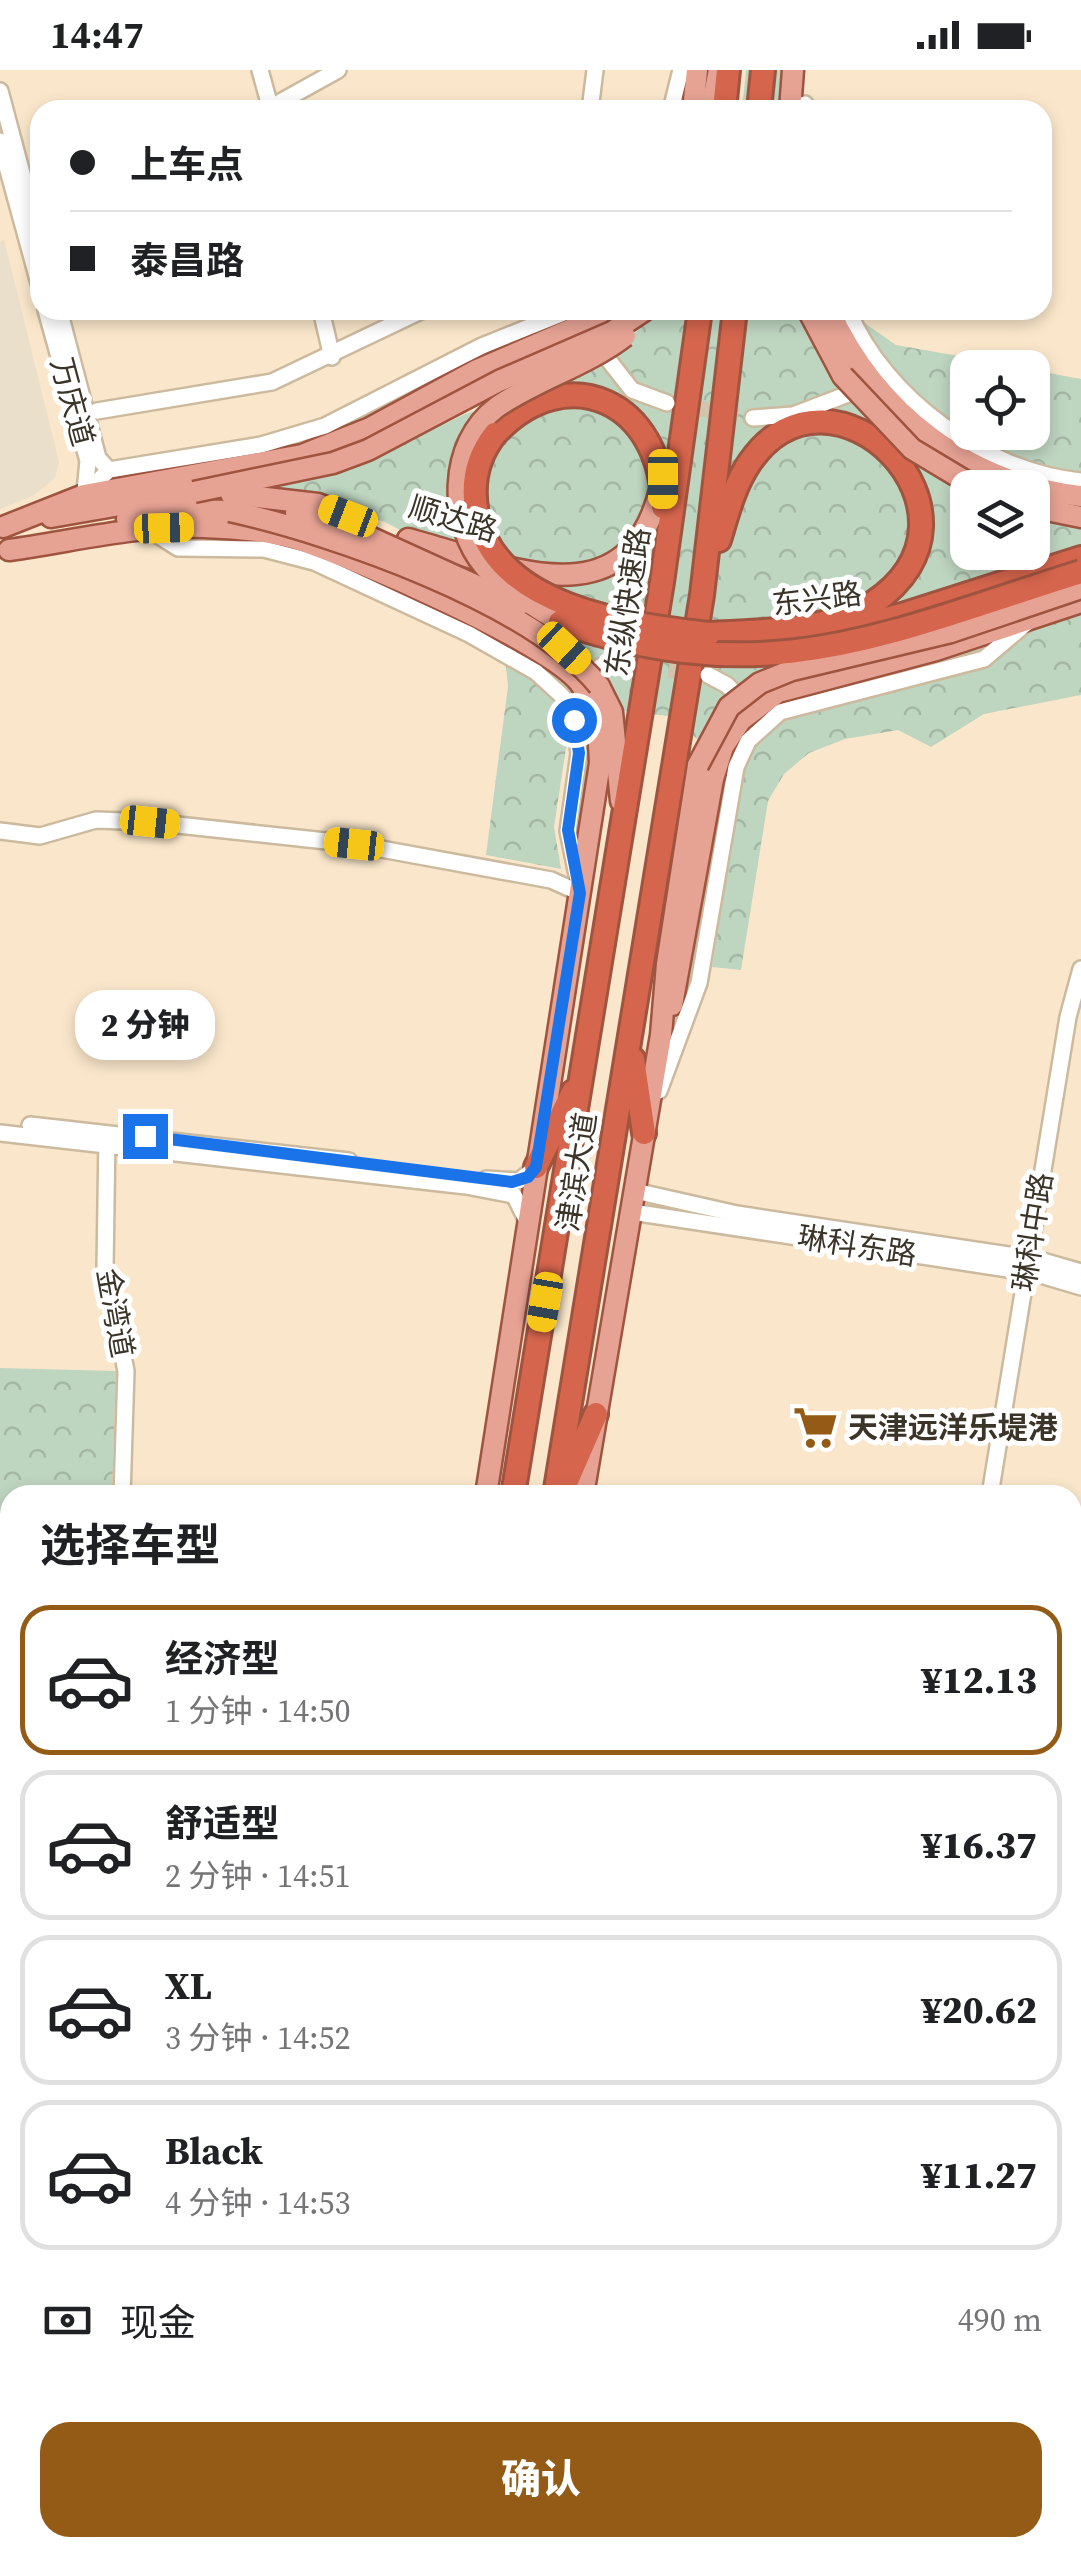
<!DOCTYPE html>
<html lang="zh">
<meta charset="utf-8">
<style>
body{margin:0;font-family:"Source Serif 4","Noto Sans SC",serif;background:#f6f6f6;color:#202124;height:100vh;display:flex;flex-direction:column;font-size:38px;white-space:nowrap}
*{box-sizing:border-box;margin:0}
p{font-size:32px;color:#757577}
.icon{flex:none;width:55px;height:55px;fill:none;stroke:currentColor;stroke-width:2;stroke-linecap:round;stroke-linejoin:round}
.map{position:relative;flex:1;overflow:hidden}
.sheet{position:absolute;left:0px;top:1415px;width:1082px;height:1072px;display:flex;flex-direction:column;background:#fff;border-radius:30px 30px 0 0;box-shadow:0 5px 15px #0003}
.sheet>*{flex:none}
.guide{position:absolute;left:30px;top:30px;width:1022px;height:220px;border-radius:30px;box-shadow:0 5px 15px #0003;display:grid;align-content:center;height:220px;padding:0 40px;background:#fff}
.fabs{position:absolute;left:950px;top:280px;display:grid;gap:20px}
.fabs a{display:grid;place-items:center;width:100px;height:100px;border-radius:20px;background:#fff;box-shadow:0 5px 15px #0003;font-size:50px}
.end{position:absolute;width:45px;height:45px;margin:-22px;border:12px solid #1a73e8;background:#fff;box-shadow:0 0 0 5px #fff}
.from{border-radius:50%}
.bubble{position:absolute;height:70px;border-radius:30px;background:#fff;box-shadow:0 5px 15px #0003;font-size:32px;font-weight:800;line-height:70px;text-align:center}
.car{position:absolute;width:30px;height:60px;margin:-30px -15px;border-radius:12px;box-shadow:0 0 8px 2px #0007;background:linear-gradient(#f5c518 24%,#345 0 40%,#f5c518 0 76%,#345 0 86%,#f5c518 0)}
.guide b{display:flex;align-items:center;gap:35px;height:95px;font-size:38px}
.guide b+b{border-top:2px solid #e0e0e0}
.guide i{width:25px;height:25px;background:#202124}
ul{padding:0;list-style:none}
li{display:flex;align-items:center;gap:30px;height:150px;margin:0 20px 15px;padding:0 20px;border:5px solid #e0e0e0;border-radius:30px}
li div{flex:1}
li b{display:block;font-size:38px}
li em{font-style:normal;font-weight:800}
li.current{border-color:#935b15}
li>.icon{width:90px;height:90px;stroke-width:1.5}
h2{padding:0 40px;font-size:45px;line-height:120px}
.pay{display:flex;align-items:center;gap:25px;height:110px;padding:0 40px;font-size:38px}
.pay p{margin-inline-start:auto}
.primary-button{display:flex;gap:20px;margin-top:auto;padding:20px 40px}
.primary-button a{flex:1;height:115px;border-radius:30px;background:#935b15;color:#fff;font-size:40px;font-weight:800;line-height:115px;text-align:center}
.status{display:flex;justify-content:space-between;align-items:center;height:70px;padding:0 50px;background:#fff;direction:ltr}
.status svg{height:28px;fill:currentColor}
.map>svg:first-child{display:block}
.industrial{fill:#eadaec}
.education{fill:#eadfca}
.grass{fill:url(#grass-tufts)}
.park{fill:url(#park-crowns);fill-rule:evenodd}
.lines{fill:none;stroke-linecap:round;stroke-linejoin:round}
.minor-tunnel{stroke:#d4c3ab;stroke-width:15;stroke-dasharray:15 8;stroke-linecap:butt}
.minor-casing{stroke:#ccba9f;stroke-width:20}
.major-casing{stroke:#9f5440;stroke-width:25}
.highway-casing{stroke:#9f5440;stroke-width:28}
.minor{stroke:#fff;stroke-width:15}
.major{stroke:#e6a394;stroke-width:20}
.highway{stroke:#d5654d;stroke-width:22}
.major-bridge-casing{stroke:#9f5440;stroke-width:25;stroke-linecap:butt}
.highway-bridge-casing{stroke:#9f5440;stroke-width:28;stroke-linecap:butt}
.major-bridge{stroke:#e6a394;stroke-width:20}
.highway-bridge{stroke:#d5654d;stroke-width:22}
.route{stroke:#1a73e8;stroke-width:12}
.labels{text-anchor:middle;stroke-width:10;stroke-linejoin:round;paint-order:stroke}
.street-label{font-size:30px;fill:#3b3429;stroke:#fff}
.poi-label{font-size:30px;font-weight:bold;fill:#3b3429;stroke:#fff;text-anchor:start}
</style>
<div class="status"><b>14:47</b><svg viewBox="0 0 49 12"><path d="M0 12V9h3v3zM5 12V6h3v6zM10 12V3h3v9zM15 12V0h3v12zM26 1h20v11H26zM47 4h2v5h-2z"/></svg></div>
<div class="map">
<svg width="1081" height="2487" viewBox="0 0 1081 2487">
<defs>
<pattern id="grass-tufts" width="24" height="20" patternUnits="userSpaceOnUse" patternTransform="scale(2.5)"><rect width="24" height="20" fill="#bed5c0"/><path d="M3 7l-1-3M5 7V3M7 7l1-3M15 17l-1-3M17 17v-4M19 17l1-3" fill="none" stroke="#a4b7a5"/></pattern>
<pattern id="park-crowns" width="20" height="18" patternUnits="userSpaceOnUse" patternTransform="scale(2.5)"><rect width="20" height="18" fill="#bed5c0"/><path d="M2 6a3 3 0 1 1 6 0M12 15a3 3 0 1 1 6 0" fill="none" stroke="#a4b7a5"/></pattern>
</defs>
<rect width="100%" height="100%" fill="#fae7cb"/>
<polygon class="industrial" points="51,2478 138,2478 142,2487 54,2487"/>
<g class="education">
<polygon points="4,169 59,392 55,408 33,426 0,439 0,172"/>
<polygon points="1072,1962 1081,1964 1081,2269 1072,2268"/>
<polygon points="0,2350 10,2352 10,2461 0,2458"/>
</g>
<polygon class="grass" points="360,2478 412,2478 412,2487 361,2487"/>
<g class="park">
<polygon points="746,0 784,0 782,40 742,40"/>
<path d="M660 240H707L714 250 716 240H846L896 275 1021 297 968 298V362H1032L1033 300 1081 309V625L984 644 931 677 898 660 845 669 809 683 784 704 768 731 741 900 712 897 743 705 668 646 623 641 566 678 554 757 561 799 486 785 508 616 497 511 385 452 276 418 375 388 463 345 584 302 609 287ZM968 418H1032V482H968Z"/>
<polygon points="0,1298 116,1301 112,1425 10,1425 10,1612 0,1612"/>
</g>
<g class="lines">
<g class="minor-tunnel">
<polyline points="678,335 753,348"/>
<polyline points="623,594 699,604"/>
</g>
<defs>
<g id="minor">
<polyline points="260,0 271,40"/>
<polyline points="0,21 40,171"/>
<polyline points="805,34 806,40"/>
<polyline points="266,40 338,0"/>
<polyline points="590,40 595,0"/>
<polyline points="671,40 681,0"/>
<polyline points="0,71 40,217"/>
<polyline points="46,240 88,391 85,421"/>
<polyline points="59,240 98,388 109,400"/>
<polyline points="321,240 332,287"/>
<path d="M848 240C884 328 986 402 1081 411"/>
<polyline points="596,274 632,320 667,333"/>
<polyline points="97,341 272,312 423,240"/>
<polyline points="753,348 793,345 864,318"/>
<polyline points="84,425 109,400 261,375 325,356 482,276 571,240"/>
<polyline points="142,462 156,464 178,478 264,479 314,492 469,564 536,602 562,626 574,649 579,683 568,761 578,810"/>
<polyline points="708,605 727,615 744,633"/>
<polyline points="581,608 600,597 623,594"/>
<polyline points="0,761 40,766 96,750 150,752 354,774 551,810 580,823"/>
<polyline points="659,1021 699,913 736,697 748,671 780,642 984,589 1029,551"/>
<polyline points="30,1055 349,1091"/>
<polyline points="0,1063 466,1116 514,1125 526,1149"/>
<polyline points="107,1066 105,1198 126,1301 122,1425"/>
<polyline points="486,1109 519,1111 536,1097"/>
<polyline points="635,1121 737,1144 1036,1189 1081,1202"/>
<polyline points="632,1142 1034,1203 1081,1217"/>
<polyline points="990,1425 1068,947 1081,899"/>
<polyline points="0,1616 10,1615"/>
<polyline points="0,1752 10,1751"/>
<polyline points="0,1869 10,1867"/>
<polyline points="1072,1921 1081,1924"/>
<polyline points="1072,1940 1081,1943"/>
<polyline points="2,2053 10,2083"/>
<polyline points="1072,2191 1081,2194"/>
<polyline points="0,2346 10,2305"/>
<polyline points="1072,2436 1073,2436"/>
<polyline points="47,2478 50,2487"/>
<polyline points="196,2478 199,2487"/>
<polyline points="250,2478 252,2487"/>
<polyline points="306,2478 307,2487"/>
<polyline points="352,2478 353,2487"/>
<polyline points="965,2478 965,2487"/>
<polyline points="639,2487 639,2478"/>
<polyline points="722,2487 722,2478"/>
<polyline points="895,2487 895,2478"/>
<polyline points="1017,2487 1017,2478"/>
</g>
<g id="major">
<polyline points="693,40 697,0"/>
<polyline points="711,40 719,0"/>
<polyline points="790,40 793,0"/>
<polyline points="808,240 843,306"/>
<path d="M829 240C876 343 968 414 1081 426"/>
<polyline points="1032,437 1081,447"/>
<polyline points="51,447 194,422"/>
<polyline points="127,449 186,440 230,441"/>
<polyline points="3,457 84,425 302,385 370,358 475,301 616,240"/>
<path d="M408 469C504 494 628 557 661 416"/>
<path d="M9 480C74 471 140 454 205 457 234 458 268 461 296 469 350 486 550 573 580 613 597 637 599 664 600 693L486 1425"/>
<polyline points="599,616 612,642 621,731"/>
<polyline points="672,935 713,709 723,677 741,650 778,622 936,580 1081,532"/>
<polyline points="583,1425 661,965 667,894 698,695"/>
<polyline points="0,2031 10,2028"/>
<polyline points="0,2053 10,2051"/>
<polyline points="558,2478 559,2487"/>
<polyline points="461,2487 461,2478"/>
</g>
<g id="highway">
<polyline points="724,40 728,0"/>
<polyline points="759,40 763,0"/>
<path d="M495 364C567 287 663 332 663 437"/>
<polyline points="831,563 902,545 1081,488"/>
<path d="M709 564C760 561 829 562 873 533 1005 445 832 273 750 392 734 415 727 444 719 470"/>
<polyline points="633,989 644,1063"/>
<polyline points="536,1097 573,1022"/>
<polyline points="566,1413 596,1344"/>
<polyline points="513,1425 662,512 700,240"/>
<polyline points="555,1425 702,525 735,240"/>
<polyline points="520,2478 520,2487"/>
<polyline points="538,2478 538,2487"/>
<polyline points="486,2487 486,2478"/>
</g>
</defs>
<use href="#minor" class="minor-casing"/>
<use href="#major" class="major-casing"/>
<use href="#highway" class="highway-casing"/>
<use href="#minor" class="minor"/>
<use href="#major" class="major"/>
<use href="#highway" class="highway"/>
<defs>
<g id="major-bridge">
<polyline points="843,306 912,379 977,418"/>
<polyline points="194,422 333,393 368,380 499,311 612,262 645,240"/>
<polyline points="231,424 318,434 344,444"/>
<path d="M230 441C334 464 532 533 599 616"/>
<polyline points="296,443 354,460 519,535"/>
<path d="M560 552C534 535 505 520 485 497 448 454 448 373 497 337 538 309 586 296 625 266"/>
<polyline points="698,695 729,637 760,613 792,600 951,562 1081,518"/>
</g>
<g id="highway-bridge">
<path d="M495 364C476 388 471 414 477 444 496 538 630 555 709 564"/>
<path d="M560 552C771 623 882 564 1081 502"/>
</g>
</defs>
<use href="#major-bridge" class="major-bridge-casing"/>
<use href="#highway-bridge" class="highway-bridge-casing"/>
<use href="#major-bridge" class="major-bridge"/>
<use href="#highway-bridge" class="highway-bridge"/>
</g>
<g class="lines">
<polyline class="route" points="145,1066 512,1112 528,1107 536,1097 580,823 568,760 579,683 574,650"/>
</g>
<defs>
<symbol id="supermarket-bare" viewBox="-9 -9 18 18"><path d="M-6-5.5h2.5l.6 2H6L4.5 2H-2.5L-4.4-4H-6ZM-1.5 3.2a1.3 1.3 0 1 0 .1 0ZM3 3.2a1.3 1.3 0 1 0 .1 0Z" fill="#935b15" stroke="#fff" stroke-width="2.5" paint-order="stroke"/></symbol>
</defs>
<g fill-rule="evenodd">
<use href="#supermarket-bare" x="784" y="1326" width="63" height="63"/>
</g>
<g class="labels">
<g class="street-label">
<text transform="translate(72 332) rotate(75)" y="10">万庆道</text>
<text transform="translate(453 449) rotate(17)" y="10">顺达路</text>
<text transform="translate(817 529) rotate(-7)" y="10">东兴路</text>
<text transform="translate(628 532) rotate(-81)" y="10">东纵快速路</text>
<text transform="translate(577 1102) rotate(-81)" y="10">津滨大道</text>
<text transform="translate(1033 1162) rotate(-81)" y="10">琳科中路</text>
<text transform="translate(857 1176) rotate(9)" y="10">琳科东路</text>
<text transform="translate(115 1243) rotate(80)" y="10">金湾道</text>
</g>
<g class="poi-label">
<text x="848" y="1368">天津远洋乐堤港</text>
</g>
</g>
</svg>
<div class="fabs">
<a><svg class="icon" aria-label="locate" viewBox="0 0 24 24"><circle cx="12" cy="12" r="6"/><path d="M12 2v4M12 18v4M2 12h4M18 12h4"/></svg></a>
<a><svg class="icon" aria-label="layers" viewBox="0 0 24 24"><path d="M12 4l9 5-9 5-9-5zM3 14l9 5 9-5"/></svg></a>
</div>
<i class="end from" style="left:574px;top:650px"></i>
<i class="end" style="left:145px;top:1066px"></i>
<div class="bubble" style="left:75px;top:920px;width:140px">2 分钟</div>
<i class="car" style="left:663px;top:409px;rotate:180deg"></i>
<i class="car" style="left:348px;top:446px;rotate:291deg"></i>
<i class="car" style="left:164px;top:458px;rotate:88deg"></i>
<i class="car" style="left:564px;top:578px;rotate:133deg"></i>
<i class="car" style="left:150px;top:752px;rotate:96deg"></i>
<i class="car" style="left:354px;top:774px;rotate:276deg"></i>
<i class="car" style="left:545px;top:1232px;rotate:190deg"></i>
<div class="guide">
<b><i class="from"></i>上车点</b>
<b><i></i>泰昌路</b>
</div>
<section class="sheet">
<h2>选择车型</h2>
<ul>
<li class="current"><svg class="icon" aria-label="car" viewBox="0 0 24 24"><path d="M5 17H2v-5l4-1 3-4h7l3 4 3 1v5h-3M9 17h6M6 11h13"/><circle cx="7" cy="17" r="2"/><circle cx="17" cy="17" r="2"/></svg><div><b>经济型</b><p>1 分钟 · 14:50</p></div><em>¥12.13</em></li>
<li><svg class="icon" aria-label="car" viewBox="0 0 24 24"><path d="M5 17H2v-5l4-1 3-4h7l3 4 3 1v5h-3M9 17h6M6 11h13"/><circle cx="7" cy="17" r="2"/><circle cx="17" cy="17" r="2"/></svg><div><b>舒适型</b><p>2 分钟 · 14:51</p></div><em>¥16.37</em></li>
<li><svg class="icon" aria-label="car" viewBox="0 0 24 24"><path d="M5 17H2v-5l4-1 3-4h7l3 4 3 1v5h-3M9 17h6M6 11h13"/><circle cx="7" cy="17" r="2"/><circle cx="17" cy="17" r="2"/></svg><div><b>XL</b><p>3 分钟 · 14:52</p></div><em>¥20.62</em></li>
<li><svg class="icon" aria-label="car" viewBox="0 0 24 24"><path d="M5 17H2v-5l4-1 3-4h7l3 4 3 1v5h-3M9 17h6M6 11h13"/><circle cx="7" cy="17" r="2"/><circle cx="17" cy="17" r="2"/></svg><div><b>Black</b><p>4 分钟 · 14:53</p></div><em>¥11.27</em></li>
</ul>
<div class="pay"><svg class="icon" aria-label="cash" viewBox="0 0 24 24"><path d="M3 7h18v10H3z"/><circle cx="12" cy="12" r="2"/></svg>现金<p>490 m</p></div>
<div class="primary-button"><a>确认</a></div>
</section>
</div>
